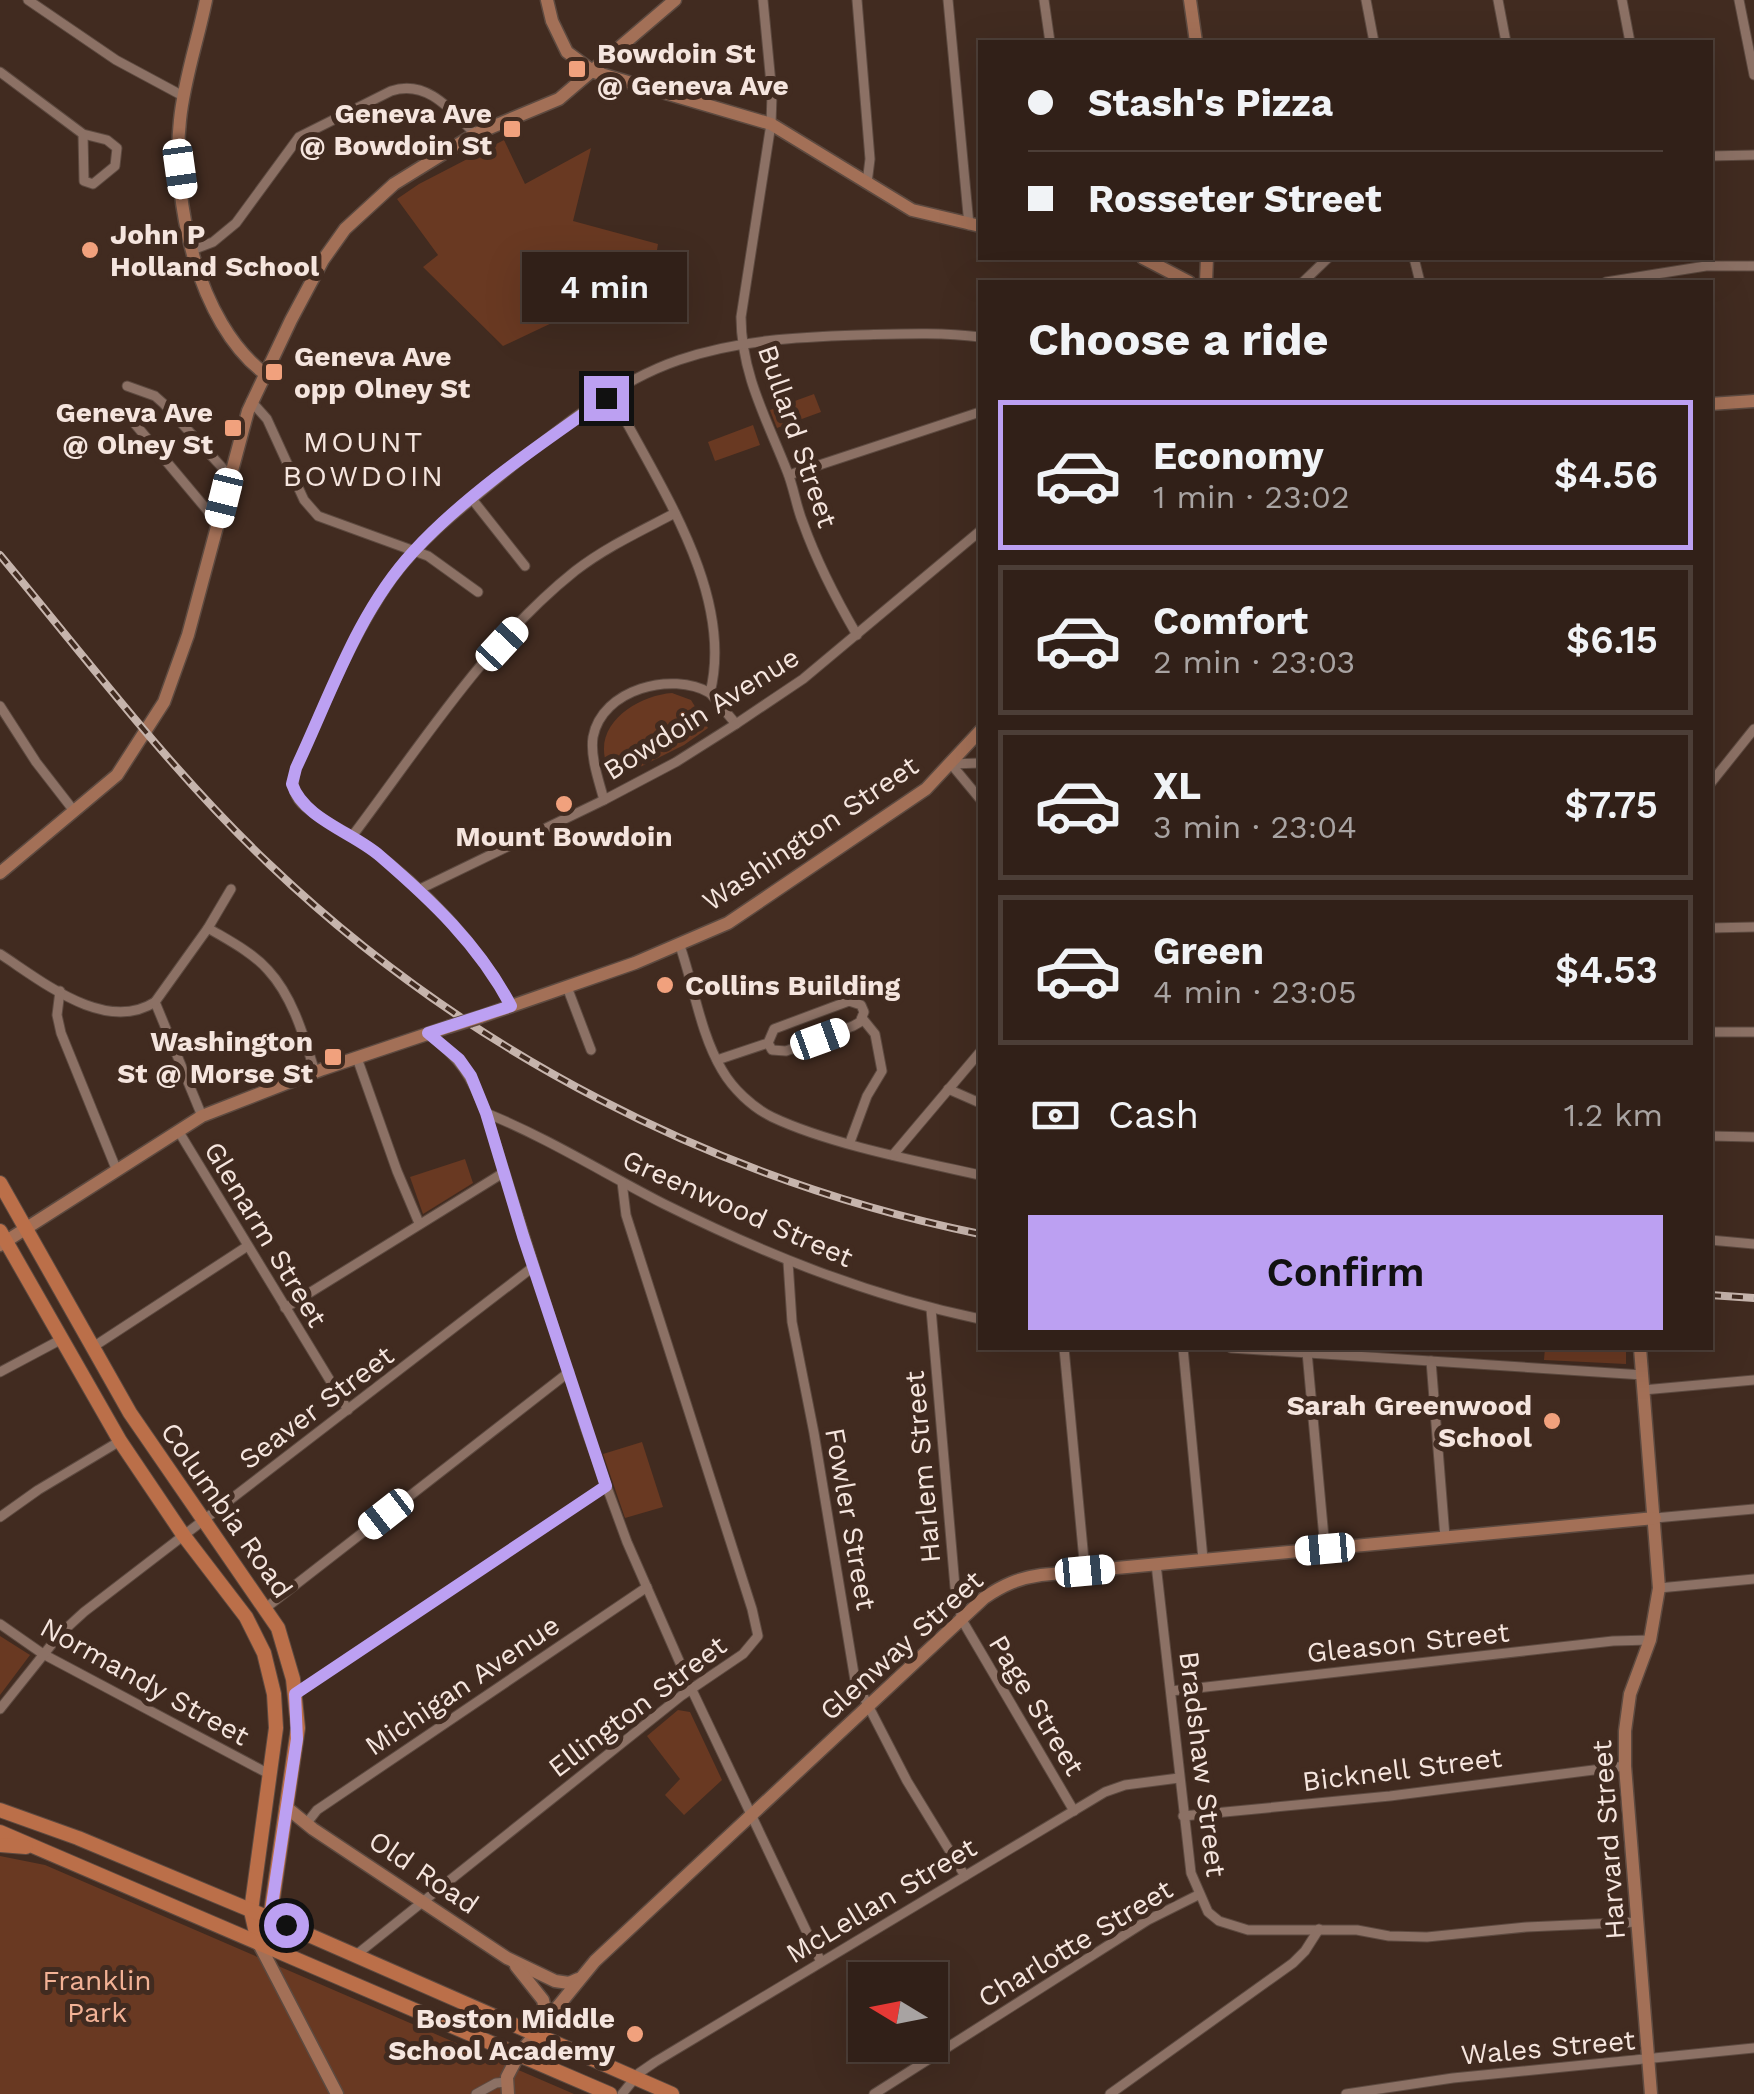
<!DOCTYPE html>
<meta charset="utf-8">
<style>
body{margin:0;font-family:"Work Sans",sans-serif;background:#392821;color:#f1f3f6;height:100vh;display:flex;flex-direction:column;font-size:38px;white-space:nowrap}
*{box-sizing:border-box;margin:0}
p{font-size:32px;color:#a8a3a2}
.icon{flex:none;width:55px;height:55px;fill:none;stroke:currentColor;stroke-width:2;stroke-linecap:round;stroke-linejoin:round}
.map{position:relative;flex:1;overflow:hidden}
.details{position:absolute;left:978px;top:280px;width:735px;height:1070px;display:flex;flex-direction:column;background:#312018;border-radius:0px;box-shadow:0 10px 40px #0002,0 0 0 2px #4c3e37}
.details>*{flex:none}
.banner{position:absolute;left:978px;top:40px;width:735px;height:220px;border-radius:0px;box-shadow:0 10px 40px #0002,0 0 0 2px #4c3e37;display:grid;align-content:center;height:220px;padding:0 50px;background:#312018}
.needle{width:65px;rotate:280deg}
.tools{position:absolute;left:848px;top:1962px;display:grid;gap:20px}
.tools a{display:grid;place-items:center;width:100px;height:100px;border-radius:0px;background:#312018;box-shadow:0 10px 40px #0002,0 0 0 2px #4c3e37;font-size:50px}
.end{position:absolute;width:45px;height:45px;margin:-22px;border:12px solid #bca0f2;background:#111;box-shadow:0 0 0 5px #111}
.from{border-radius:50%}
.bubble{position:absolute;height:70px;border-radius:0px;background:#312018;box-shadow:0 10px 40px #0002,0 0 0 2px #4c3e37;font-size:32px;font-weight:600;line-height:70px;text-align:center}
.car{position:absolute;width:30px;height:60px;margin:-30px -15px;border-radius:12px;box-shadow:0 0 8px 2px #0007;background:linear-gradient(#fff 24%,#345 0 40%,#fff 0 76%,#345 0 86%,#fff 0)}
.banner b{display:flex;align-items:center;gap:35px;height:95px;font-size:38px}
.banner b+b{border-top:2px solid #4c3e37}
.banner i{width:25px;height:25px;background:#f1f3f6}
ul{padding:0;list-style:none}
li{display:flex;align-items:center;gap:30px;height:150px;margin:0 20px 15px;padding:0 30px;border:5px solid #4c3e37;border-radius:0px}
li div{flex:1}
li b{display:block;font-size:38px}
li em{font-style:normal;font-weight:600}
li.selected{border-color:#bca0f2}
li>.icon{width:90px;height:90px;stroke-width:1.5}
h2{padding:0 50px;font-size:45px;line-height:120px}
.pay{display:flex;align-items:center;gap:25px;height:110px;padding:0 50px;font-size:38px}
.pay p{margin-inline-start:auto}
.cta{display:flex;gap:20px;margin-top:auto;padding:20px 50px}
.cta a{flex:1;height:115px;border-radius:0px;background:#bca0f2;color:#111;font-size:40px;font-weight:600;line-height:115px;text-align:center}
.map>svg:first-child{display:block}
.green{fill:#693922}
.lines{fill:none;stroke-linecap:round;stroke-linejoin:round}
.street-casing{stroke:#5d4a40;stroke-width:11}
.secondary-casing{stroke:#5d4a40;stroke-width:15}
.primary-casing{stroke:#5d4a40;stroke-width:16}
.street{stroke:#8c7165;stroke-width:9}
.secondary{stroke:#a37057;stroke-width:12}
.primary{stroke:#bb6f49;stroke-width:14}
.rail-casing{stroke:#c6b4ac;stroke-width:8}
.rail{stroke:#412b20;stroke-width:4;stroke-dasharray:11;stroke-linecap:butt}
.secondary-bridge-casing{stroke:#5d4a40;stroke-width:15;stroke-linecap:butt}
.secondary-bridge{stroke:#a37057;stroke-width:12}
.route{stroke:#bca0f2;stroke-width:12}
.poi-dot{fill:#f1a17d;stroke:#412b20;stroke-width:4}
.labels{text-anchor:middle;stroke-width:10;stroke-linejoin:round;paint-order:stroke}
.poi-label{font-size:28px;font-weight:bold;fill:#f5e5de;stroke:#412b20;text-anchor:end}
.street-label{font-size:28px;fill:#f5e5de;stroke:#412b20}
.park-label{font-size:28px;fill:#f2b296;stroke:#412b20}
.neighbourhood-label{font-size:30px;letter-spacing:2.5px;fill:#f5e5de;stroke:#412b20}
</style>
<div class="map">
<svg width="1754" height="2094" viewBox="0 0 1754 2094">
<rect width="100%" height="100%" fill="#412b20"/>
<g class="green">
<polygon points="504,140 525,184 591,148 573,221 658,244 653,275 503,346 423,267 438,255 397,199 419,184"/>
<polygon points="814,394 821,412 777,428 770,410"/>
<polygon points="753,425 760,445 715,461 708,442"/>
<path d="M672 693 691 700 708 728 684 745 612 781C609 772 604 760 604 750 603 717 643 695 672 693Z"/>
<polygon points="465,1159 473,1183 423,1214 410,1177"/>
<polygon points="1545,1348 1626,1348 1626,1364 1544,1360"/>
<polygon points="642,1442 663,1507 625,1518 603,1454"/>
<polygon points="0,1636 30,1655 0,1695"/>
<polygon points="678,1710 690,1712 722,1780 684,1815 665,1795 680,1779 647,1736"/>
<polygon points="0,1856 45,1865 574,2094 0,2094"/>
</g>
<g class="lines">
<defs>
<g id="street">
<polyline points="28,0 116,60 183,96"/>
<path d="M763 0 772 94 771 124 741 317C741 373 767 420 787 471 794 488 796 506 803 523 817 562 836 599 857 635"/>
<polyline points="857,0 870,159 867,183"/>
<polyline points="948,0 969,225"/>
<polyline points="1044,0 1050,42"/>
<polyline points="1366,0 1374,42"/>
<polyline points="1498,0 1506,42"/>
<polyline points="1622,0 1630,42"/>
<polyline points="1739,0 1754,75"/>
<polyline points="0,72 83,134 107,140 117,148 115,166 93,184 84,181 83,134"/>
<polyline points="1710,156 1754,155"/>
<path d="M192 250 213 242 236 223 299 137 391 91C427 79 451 110 475 134"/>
<polyline points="1414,258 1420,282"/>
<polyline points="1303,282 1328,258"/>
<polyline points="1606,282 1706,266 1754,266"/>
<polyline points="127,386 155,396 164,404 229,475"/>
<path d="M614 393 621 412C664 493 734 598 710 693L736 724"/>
<polyline points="251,401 267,419 304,500 318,516 428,556 478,592"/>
<polyline points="135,424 218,523"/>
<polyline points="789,475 980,412"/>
<polyline points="472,499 525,566"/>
<polyline points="0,706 36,762 74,811"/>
<polyline points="951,764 980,799"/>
<polyline points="951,764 980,763"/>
<polyline points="1710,784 1754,729"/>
<path d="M604 800C599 781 590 757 593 737 602 689 672 671 710 693"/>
<path d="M353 835C421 745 486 642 575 571 606 547 641 531 675 513"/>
<polyline points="418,890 604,800 676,762 736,724 803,679 980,531"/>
<path d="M208 928C228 940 252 952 268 970 293 997 304 1037 315 1072"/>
<polyline points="1710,928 1754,927"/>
<path d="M680 946C694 986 700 1033 722 1070 733 1089 752 1107 772 1117 829 1144 917 1161 980 1175"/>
<path d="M0 954C42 981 105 1034 155 1002L202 1116"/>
<polyline points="567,987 591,1050"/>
<polyline points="60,991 57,1015 61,1033 117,1171"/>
<polyline points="155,1002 208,928 231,889"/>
<path d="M511 1006C478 943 425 888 367 846 347 831 320 821 302 804 291 793 293 782 296 768 325 705 351 637 392 579 422 538 463 507 502 475 554 432 614 382 679 360 737 340 798 337 859 335 899 334 940 332 980 337"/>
<polyline points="1710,1032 1754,1032"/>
<path d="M428 1033C460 1059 471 1075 486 1113L586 1430 627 1542 691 1688 821 1962"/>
<polyline points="357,1058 397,1171 419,1223"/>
<polyline points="717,1060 768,1043 772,1050 786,1051 853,1026 860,1022 864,1012 861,1005 849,1001 774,1029 768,1043"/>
<polyline points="948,1089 980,1103"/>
<path d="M486 1113C548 1138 605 1174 664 1204 765 1254 869 1296 980 1319"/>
<polyline points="179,1132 348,1410"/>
<polyline points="1710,1136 1754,1137"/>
<polyline points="850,1142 867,1096 882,1071 875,1034 862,1018"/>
<polyline points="893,1155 980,1052"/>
<polyline points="1710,1240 1754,1244"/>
<polyline points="788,1262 792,1322 814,1433 855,1680 907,1781 965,1876"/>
<polyline points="285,1308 503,1173"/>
<polyline points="931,1309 955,1587 962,1620 1074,1811"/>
<polyline points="93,1347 246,1247"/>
<polyline points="1064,1348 1085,1571"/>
<polyline points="1183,1348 1203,1559"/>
<polyline points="1231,1348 1643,1375"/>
<polyline points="1307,1352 1325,1549"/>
<polyline points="1431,1361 1445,1537"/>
<polyline points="0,1372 62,1339"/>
<polyline points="1643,1390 1754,1380"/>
<polyline points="0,1517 38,1490 120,1441"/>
<polyline points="1655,1518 1754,1509"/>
<polyline points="1156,1564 1191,1873 1208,1912 1219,1921 1248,1930 1357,1930 1389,1936 1427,1937 1527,1927 1638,1922"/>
<polyline points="1659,1588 1754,1579"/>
<polyline points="267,1607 569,1372"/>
<polyline points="0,1624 43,1654 271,1775"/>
<polyline points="1171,1691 1613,1641 1650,1640"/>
<polyline points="295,1694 606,1486"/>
<polyline points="0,1709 60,1634 84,1612 533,1267"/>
<polyline points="1183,1816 1390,1796 1625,1766"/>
<polyline points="306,1824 317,1810 647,1587"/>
<polyline points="356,1955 681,1696 743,1654 758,1636 752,1609 626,1215 622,1182"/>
<polyline points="476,2094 496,2083 507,2082"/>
<polyline points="622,2094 639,2073 655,2062 1105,1792 1125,1785 1179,1778"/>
<polyline points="874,2094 1148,1920 1198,1895"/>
<polyline points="1110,2094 1293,1963 1305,1951 1319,1929"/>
<polyline points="1346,2094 1453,2078 1754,2048"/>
</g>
<g id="secondary">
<path d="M206 0C198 40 184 79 180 120 171 200 198 323 264 373"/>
<polyline points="547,0 552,21 567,52 594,72 771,124 912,210 980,226"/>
<polyline points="1190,0 1196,42"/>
<polyline points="1143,258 1189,282"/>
<polyline points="1206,282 1207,258"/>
<polyline points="1710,404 1754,401"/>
<polyline points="0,873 117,775 164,702 188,635 248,411 291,320 323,260 345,229 394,184 475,134 559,99 675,0"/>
<polyline points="480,1017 635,963 728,923 926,789 980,731"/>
<polyline points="0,1245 202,1116 323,1069 448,1027"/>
<polyline points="1640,1348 1659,1588 1650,1640 1630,1694 1625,1731 1625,1766 1651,2094"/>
<polyline points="286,1807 313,1829 507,1958 555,1981 569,1983 578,1979"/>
<polyline points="258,1942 337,2094"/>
<polyline points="516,1966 543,2000 547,2019"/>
<path d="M508 2094 507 2077 519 2054 595 1961 984 1598C1003 1585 1019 1578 1041 1575L1655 1518"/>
</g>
<g id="primary">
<polyline points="0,1183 130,1413 278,1628 293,1679 298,1728 270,1918 266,1931 258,1942"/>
<polyline points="0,1231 120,1441 184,1536 246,1617 264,1653 274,1694 276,1728 251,1911 258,1942"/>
<polyline points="0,1810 78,1838 286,1925 672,2094"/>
<polyline points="0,1832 610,2094"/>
<polyline points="0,1845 26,1847"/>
</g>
</defs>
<use href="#street" class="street-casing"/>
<use href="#secondary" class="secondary-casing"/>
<use href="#primary" class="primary-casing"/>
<use href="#street" class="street"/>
<use href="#secondary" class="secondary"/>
<use href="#primary" class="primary"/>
<defs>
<g id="rail">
<path d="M0 555C87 659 170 770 269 864 465 1051 715 1180 980 1234"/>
<polyline points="1710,1295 1754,1298"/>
</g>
</defs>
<use href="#rail" class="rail-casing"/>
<use href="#rail" class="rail"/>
<defs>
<polyline id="secondary-bridge" points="448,1027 480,1017"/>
</defs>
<use href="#secondary-bridge" class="secondary-bridge-casing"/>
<use href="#secondary-bridge" class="secondary-bridge"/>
</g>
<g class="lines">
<path class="route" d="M286 1925 270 1918 297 1739 295 1694 606 1486 523 1236 486 1113 471 1076 459 1059 428 1033 511 1006C479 945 431 900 380 856 354 833 304 819 292 784L296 768C330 696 358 611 413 552 466 494 542 443 606 398"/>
</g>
<g class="poi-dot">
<rect x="567" y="59" width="20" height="20" rx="5"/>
<rect x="502" y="119" width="20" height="20" rx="5"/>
<circle cx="90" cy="250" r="10"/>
<rect x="264" y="362" width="20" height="20" rx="5"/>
<rect x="223" y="418" width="20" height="20" rx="5"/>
<circle cx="564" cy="804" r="10"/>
<circle cx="665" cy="985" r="10"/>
<rect x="323" y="1047" width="20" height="20" rx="5"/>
<circle cx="1552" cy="1421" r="10"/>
<circle cx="635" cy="2034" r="10"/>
</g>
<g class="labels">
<g class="poi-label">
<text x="597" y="63" text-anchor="start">Bowdoin St<tspan x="597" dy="32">@ Geneva Ave</tspan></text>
<text x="492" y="123">Geneva Ave<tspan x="492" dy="32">@ Bowdoin St</tspan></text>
<text x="110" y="244" text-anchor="start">John P<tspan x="110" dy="32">Holland School</tspan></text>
<text x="294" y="366" text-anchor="start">Geneva Ave<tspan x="294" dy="32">opp Olney St</tspan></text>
<text x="213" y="422">Geneva Ave<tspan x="213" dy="32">@ Olney St</tspan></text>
<text x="564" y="846" text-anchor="middle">Mount Bowdoin</text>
<text x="685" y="995" text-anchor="start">Collins Building</text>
<text x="313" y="1051">Washington<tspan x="313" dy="32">St @ Morse St</tspan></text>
<text x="1532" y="1415">Sarah Greenwood<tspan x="1532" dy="32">School</tspan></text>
<text x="615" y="2028">Boston Middle<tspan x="615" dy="32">School Academy</tspan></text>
</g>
<g class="street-label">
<text transform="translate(798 436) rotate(71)" y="10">Bullard Street</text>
<text transform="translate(701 713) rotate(-32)" y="10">Bowdoin Avenue</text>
<text transform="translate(810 833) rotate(-34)" y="10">Washington Street</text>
<text transform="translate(738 1208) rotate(24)" y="10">Greenwood Street</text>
<text transform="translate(266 1234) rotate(59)" y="10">Glenarm Street</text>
<text transform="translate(316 1407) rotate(-37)" y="10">Seaver Street</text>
<text transform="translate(922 1467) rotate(-95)" y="10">Harlem Street</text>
<text transform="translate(227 1510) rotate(55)" y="10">Columbia Road</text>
<text transform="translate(851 1519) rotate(80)" y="10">Fowler Street</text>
<text transform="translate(1408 1642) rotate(-6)" y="10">Gleason Street</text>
<text transform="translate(901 1645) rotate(-42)" y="10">Glenway Street</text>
<text transform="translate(145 1681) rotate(29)" y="10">Normandy Street</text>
<text transform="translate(462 1685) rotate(-34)" y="10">Michigan Avenue</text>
<text transform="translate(1037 1705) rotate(59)" y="10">Page Street</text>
<text transform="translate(637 1706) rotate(-37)" y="10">Ellington Street</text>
<text transform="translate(1203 1764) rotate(83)" y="10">Bradshaw Street</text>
<text transform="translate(1402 1769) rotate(-7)" y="10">Bicknell Street</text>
<text transform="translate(1608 1840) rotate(-94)" y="10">Harvard Street</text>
<text transform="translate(424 1872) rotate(34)" y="10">Old Road</text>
<text transform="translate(881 1900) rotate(-31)" y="10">McLellan Street</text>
<text transform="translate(1075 1943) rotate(-31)" y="10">Charlotte Street</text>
<text transform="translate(1548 2047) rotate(-5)" y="10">Wales Street</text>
</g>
<g class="park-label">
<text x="97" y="1990">Franklin<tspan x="97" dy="32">Park</tspan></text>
</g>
<g class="neighbourhood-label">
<text x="364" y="452">MOUNT<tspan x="364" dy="34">BOWDOIN</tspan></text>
</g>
</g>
</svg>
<div class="tools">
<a><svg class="needle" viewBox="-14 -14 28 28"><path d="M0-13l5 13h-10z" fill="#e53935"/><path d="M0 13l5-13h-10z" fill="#a8a3a2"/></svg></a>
</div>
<i class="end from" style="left:286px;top:1925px"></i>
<i class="end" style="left:606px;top:398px"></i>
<div class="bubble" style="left:522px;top:252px;width:165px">4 min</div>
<i class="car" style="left:180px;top:169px;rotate:172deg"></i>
<i class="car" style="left:224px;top:498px;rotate:194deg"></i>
<i class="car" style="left:502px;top:644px;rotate:43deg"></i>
<i class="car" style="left:820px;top:1039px;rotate:70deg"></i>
<i class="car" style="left:386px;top:1514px;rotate:232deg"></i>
<i class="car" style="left:1325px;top:1549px;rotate:265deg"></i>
<i class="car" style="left:1085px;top:1571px;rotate:85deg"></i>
<div class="banner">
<b><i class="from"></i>Stash's Pizza</b>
<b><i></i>Rosseter Street</b>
</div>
<section class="details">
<h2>Choose a ride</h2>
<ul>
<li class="selected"><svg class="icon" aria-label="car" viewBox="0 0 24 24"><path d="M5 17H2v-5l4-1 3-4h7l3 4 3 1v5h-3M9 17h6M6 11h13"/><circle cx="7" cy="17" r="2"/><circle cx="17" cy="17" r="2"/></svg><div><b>Economy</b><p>1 min · 23:02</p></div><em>$4.56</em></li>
<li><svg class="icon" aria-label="car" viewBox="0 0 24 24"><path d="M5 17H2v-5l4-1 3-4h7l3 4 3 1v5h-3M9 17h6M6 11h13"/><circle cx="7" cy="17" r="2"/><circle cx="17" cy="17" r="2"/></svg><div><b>Comfort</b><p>2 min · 23:03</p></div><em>$6.15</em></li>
<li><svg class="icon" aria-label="car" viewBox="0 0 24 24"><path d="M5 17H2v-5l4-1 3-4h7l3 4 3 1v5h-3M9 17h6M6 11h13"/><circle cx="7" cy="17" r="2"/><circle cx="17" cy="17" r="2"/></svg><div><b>XL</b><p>3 min · 23:04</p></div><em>$7.75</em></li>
<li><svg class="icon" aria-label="car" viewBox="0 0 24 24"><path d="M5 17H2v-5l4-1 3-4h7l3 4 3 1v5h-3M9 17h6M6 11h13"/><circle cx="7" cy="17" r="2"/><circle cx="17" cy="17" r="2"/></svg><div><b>Green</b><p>4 min · 23:05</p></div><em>$4.53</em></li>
</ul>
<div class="pay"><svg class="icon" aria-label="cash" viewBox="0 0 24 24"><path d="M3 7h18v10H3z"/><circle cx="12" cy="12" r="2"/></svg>Cash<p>1.2 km</p></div>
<div class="cta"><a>Confirm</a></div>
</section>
</div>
